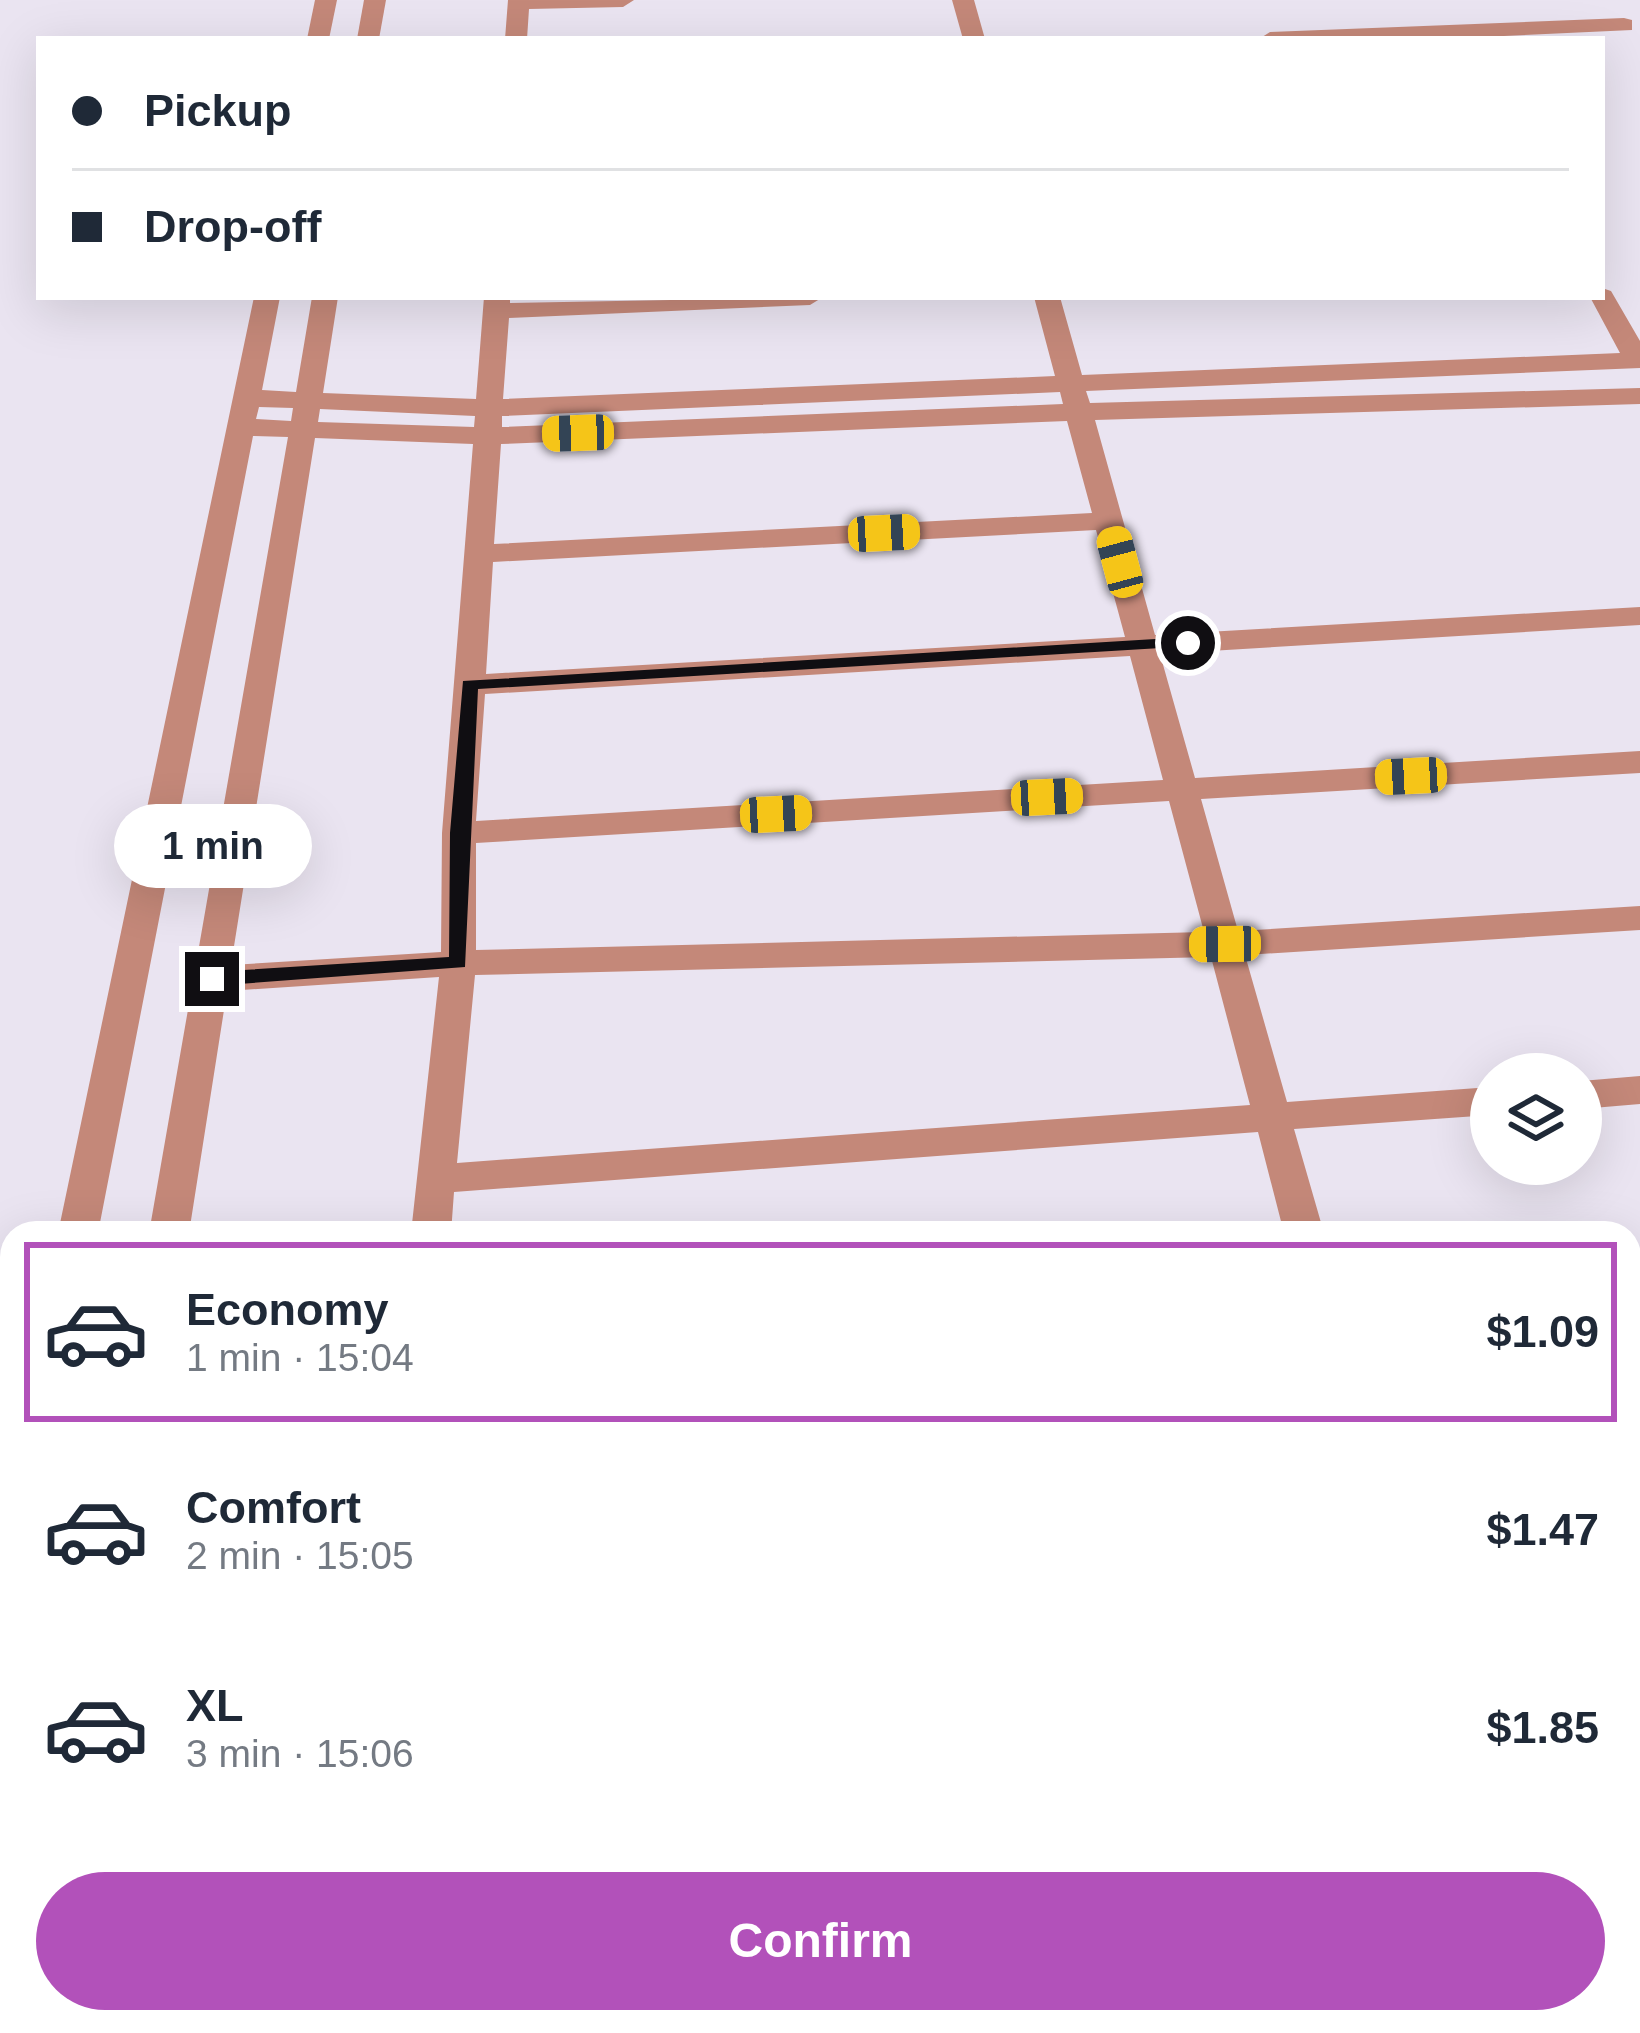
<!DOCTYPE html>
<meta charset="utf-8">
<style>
body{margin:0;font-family:Helvetica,sans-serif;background:#f6f6f7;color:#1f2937;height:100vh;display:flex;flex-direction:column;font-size:45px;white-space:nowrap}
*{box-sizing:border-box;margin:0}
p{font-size:39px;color:#747a83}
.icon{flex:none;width:66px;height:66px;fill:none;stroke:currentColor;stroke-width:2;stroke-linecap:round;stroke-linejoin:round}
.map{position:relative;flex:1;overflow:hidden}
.side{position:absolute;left:0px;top:1221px;width:1641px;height:813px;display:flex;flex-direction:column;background:#fff;border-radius:36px 36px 0 0;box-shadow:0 12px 48px #0002}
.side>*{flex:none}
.hud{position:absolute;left:36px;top:36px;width:1569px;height:264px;border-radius:0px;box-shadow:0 12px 48px #0002;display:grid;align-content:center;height:264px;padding:0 36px;background:#fff}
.controls{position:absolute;left:1470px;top:1053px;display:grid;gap:24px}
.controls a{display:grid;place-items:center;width:132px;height:132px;border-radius:50%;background:#fff;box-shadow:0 12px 48px #0002;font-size:60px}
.end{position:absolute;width:54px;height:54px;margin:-27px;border:15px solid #100e12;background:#fff;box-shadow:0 0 0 6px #fff}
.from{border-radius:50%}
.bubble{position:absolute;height:84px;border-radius:42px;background:#fff;box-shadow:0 12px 48px #0002;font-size:39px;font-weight:700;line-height:84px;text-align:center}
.car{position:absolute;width:36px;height:72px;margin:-36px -18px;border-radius:15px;box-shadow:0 0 9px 3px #0007;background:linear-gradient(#f5c518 24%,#345 0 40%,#f5c518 0 76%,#345 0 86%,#f5c518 0)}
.hud b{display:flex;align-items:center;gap:42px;height:114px;font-size:45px}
.hud b+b{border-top:3px solid #e0e1e3}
.hud i{width:30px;height:30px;background:#1f2937}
ul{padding:21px 0 0;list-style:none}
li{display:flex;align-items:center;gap:36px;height:180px;margin:0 24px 18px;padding:0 12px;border:6px solid transparent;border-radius:0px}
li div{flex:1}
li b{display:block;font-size:45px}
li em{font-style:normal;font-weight:700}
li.current{border-color:#b251ba}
li>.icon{width:108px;height:108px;stroke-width:1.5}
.primary-button{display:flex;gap:24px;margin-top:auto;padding:24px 36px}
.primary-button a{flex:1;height:138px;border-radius:72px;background:#b251ba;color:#fff;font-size:48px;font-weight:700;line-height:138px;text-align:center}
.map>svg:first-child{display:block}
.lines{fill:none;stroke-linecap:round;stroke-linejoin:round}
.street{fill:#c48879;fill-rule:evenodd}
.route{fill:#100e12}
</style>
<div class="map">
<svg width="1640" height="2033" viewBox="0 0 1640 2033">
<rect width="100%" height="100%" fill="#eae4f1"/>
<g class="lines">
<g class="street">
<polygon points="315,0 337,0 329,39 307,39"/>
<polygon points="364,0 386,0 379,39 357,39"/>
<polygon points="508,0 634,0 623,7 529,9 527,39 505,39"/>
<polygon points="952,0 974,0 985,39 963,39"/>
<polygon points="1624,18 1632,20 1632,30 1438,39 1259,39 1270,32"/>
<path d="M1602 288 1611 291 1640 341V368L1086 391 1090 403 1640 388V404L1095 420 1155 635 1640 607V625L1160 654 1195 778 1640 751V773L1201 799 1238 931 1640 906V930L1245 955 1287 1102 1491 1087V1115L1294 1129 1324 1233H1284L1258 1132 454 1192 451 1233H411L439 977 227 991 189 1233H149L288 437 253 436 98 1233H58L254 297H280L262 390 296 392 312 297H338L323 393 476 399 484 297H510V303L823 297 810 305 509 318 503 399 1055 376 1034 297H1060L1082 375 1620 353 1590 297H1602ZM1060 392 1063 404 502 427V416ZM259 407 293 408 291 421 256 419ZM320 409 475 416 474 427 318 422ZM1067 421 1092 513 494 544 501 444ZM315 438 473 444 442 833 441 952 231 965ZM1096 530 1125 637 486 674 493 562ZM1130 656 1163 780 476 821 485 694ZM1169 801 1204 932 476 950V843ZM1211 957 1250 1105 457 1163 475 975Z"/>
<polygon points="1640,1076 1640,1104 1581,1109 1581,1081"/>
<polygon points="1640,1278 1640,1310 1629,1311 1629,1279"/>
<polygon points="1640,1515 1640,1553 1629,1554 1629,1516"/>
<polygon points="12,1542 12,1636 0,1641 0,1546"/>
<polygon points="1640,1819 1640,1865 1629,1866 1629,1820"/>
<polygon points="0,1922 12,1923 12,1971 0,1970"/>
<polygon points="12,2017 12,2022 60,2022 58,2033 8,2033"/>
<polygon points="352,2022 402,2022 401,2033 351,2033"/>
<rect x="678" y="2022" width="50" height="11"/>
<polygon points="1496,2022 1546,2022 1549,2033 1499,2033"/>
</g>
</g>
<polygon class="route" points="1188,637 1196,643 1194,646 478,689 465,967 212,986 202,979 212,972 449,957 450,833 463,681"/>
</svg>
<div class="controls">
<a><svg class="icon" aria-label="layers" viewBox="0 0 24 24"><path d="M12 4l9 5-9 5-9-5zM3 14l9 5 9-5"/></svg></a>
</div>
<i class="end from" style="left:1188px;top:643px"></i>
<i class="end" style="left:212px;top:979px"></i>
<div class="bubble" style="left:114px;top:804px;width:198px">1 min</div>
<i class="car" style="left:578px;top:433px;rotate:268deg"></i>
<i class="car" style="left:884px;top:533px;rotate:87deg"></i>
<i class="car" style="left:1120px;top:562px;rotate:345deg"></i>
<i class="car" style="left:1411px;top:776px;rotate:267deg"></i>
<i class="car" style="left:1047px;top:797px;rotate:87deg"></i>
<i class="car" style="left:776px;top:814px;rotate:87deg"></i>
<i class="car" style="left:1225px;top:944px;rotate:269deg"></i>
<div class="hud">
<b><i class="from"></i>Pickup</b>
<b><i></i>Drop-off</b>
</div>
<section class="side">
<ul>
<li class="current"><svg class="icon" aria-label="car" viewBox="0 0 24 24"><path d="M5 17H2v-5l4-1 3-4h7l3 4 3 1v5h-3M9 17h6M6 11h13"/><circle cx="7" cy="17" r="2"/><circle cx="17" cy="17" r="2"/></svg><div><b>Economy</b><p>1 min · 15:04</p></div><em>$1.09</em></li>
<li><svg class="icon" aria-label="car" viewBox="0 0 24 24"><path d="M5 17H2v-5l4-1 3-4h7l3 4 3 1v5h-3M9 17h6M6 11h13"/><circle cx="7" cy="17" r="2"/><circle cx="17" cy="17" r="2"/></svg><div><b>Comfort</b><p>2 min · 15:05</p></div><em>$1.47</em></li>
<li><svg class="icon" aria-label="car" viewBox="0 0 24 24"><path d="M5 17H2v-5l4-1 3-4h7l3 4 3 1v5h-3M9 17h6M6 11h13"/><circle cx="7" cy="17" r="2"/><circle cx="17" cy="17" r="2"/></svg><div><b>XL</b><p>3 min · 15:06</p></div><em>$1.85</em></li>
</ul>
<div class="primary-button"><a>Confirm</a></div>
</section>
</div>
